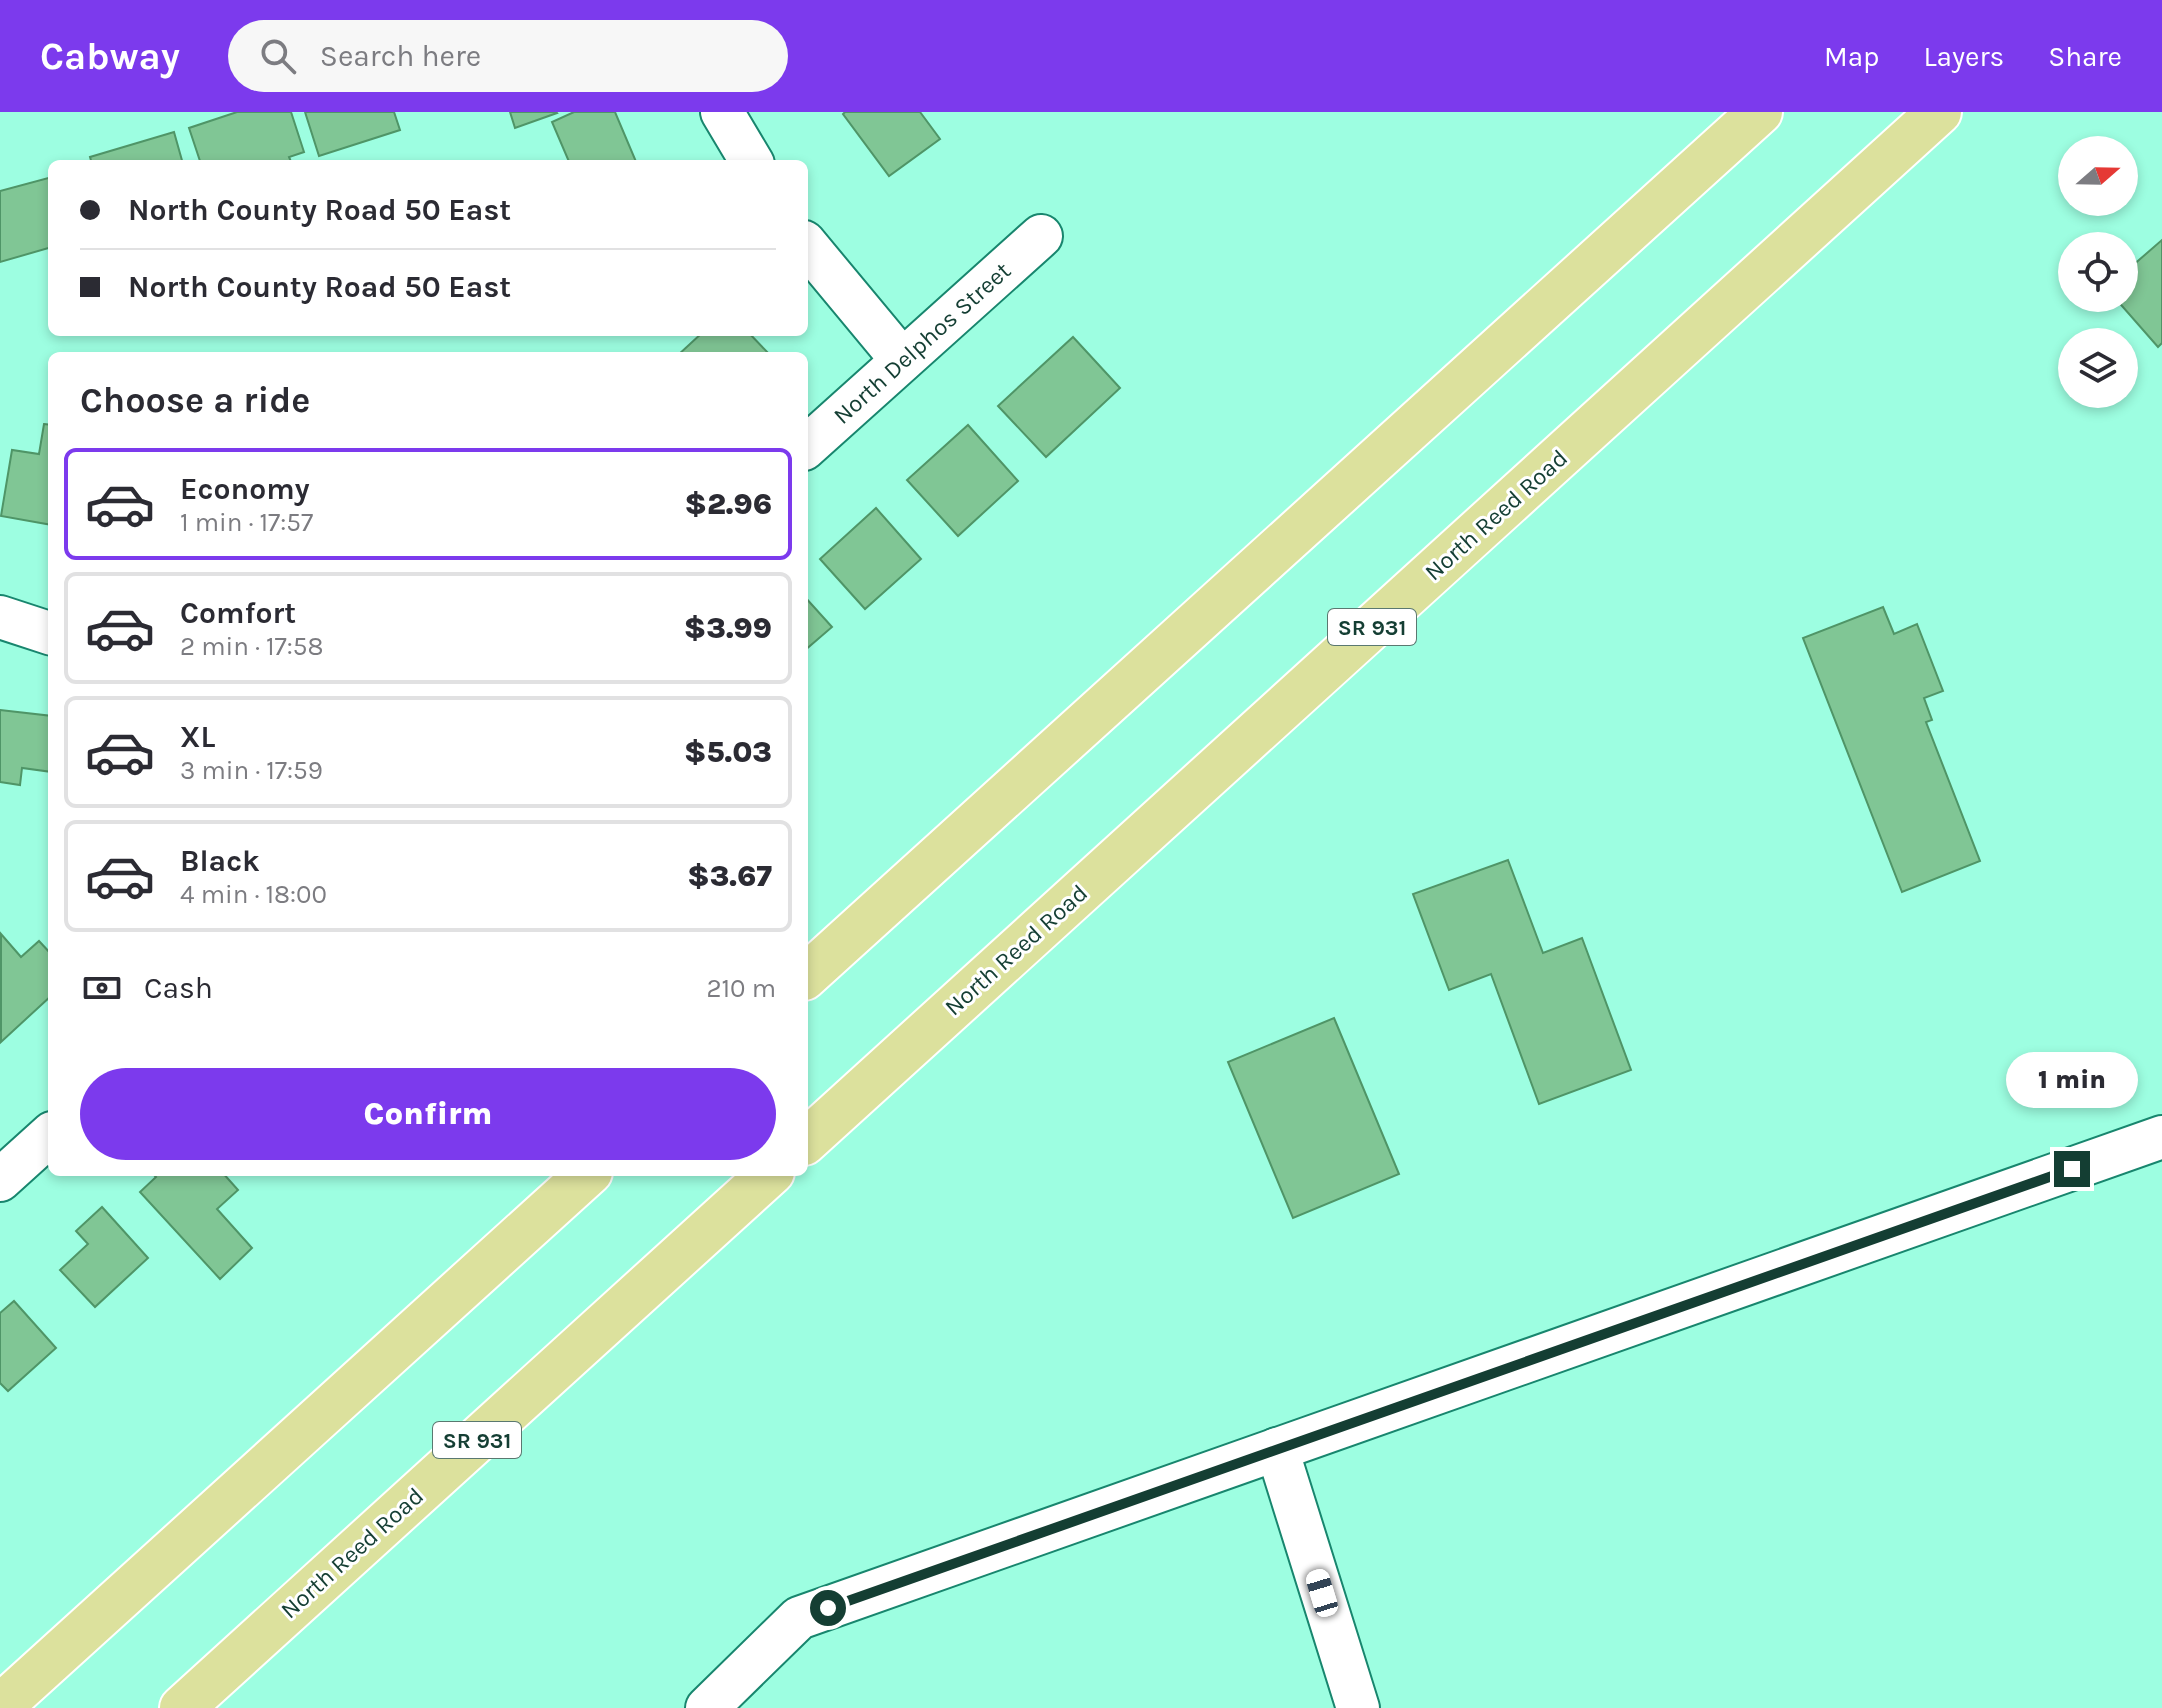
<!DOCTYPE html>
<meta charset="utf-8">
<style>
body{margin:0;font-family:Karla,sans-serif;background:#f7f7f7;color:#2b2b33;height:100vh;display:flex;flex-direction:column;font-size:30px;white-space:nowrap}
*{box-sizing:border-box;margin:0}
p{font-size:26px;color:#7c7c81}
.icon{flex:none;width:44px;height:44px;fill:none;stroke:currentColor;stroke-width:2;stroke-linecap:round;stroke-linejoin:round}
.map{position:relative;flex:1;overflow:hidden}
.side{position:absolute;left:48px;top:240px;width:760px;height:824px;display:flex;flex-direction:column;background:#fff;border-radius:12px;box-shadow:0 4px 12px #0003}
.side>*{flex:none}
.top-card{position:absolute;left:48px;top:48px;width:760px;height:176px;border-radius:12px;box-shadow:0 4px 12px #0003;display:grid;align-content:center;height:176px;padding:0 32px;background:#fff}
.needle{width:52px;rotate:70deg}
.fabs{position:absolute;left:2058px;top:24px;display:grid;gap:16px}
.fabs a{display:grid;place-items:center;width:80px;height:80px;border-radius:50%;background:#fff;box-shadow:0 4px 12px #0003;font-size:40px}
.end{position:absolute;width:36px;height:36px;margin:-18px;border:10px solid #143e33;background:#fff;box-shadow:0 0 0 4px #fff}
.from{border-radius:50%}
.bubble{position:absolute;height:56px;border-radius:28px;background:#fff;box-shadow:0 4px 12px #0003;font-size:26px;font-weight:800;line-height:56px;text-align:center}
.car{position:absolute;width:24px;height:48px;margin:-24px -12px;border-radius:10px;box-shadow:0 0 6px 2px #0007;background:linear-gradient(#fff 24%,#345 0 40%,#fff 0 76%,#345 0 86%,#fff 0)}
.top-card b{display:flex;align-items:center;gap:28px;height:76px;font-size:30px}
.top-card b+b{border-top:2px solid #e1e1e2}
.top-card i{width:20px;height:20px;background:#2b2b33}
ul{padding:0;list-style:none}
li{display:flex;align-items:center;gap:24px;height:112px;margin:0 16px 12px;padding:0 16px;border:4px solid #e1e1e2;border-radius:12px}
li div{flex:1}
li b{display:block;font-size:30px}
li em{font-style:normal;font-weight:800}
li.on{border-color:#7c3aed}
li>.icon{width:72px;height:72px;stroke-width:1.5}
h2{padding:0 32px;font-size:36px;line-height:96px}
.pay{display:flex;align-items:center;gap:20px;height:88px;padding:0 32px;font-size:30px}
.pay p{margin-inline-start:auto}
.action{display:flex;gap:16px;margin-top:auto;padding:16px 32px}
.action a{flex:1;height:92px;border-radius:48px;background:#7c3aed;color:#fff;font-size:32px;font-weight:800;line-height:92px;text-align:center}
header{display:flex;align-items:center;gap:48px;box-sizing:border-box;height:112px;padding:0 40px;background:#7c3aed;color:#fff}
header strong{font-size:38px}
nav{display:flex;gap:44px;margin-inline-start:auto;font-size:28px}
.search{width:560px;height:72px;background:#f7f7f7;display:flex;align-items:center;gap:20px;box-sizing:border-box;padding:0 28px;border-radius:44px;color:#7c7c81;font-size:30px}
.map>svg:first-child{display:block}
.building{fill:#80c695;stroke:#4f9567;stroke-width:2}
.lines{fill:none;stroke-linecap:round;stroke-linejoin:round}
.minor-casing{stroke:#18866e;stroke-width:46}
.major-casing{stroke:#fff;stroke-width:48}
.minor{stroke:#fff;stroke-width:42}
.major{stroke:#dce19d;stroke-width:44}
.route{stroke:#143e33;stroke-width:10}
.labels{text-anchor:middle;stroke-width:6;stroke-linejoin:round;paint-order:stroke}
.shield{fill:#fff;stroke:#5a7870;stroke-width:2}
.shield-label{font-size:22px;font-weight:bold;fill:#143e33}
.street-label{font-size:24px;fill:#143e33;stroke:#fff}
</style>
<header>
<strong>Cabway</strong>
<div class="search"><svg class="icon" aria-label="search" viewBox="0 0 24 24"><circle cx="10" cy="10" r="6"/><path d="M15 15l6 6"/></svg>Search here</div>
<nav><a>Map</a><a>Layers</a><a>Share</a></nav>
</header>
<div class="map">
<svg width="2162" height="1596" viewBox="0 0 2162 1596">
<rect width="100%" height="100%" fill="#9dfee1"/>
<g class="building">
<polygon points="237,0 291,0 304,40 289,45 292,52 201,52 189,16"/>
<polygon points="305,0 394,0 400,18 319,44"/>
<polygon points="510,0 556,0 557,1 515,16"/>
<polygon points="574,0 615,0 637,52 570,52 552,10"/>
<polygon points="845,0 920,0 940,27 889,64 843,2"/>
<polygon points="174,20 183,52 92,52 90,45"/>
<polygon points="52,65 52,135 0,150 0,79"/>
<polygon points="2162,128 2162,231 2158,235 2115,186 2124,186 2124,161"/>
<polygon points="703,220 748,220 771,244 677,244"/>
<polygon points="1073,225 1120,276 1046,345 998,294"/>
<polygon points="44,312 52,313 52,413 1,404 12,338 39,342"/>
<polygon points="968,313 1018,369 958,424 907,368"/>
<polygon points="876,396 921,447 865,497 820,447"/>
<polygon points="804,484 832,515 804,539"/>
<polygon points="1883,495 1894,522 1917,512 1943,579 1924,586 1932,608 1926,610 1980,749 1902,780 1803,526"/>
<polygon points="0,598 52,604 52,660 22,656 20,673 0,670"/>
<polygon points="1508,748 1543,841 1582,826 1631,958 1539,992 1491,862 1449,878 1413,782"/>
<polygon points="1,822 21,845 39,829 52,843 52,883 1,930"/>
<polygon points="1334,906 1399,1062 1293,1106 1228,950"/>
<polygon points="151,1060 222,1060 238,1078 217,1097 252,1136 220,1167 140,1080 156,1065"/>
<polygon points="102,1095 148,1146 95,1195 60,1158 88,1132 76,1119"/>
<polygon points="14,1189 56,1236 8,1279 0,1271 0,1201"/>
</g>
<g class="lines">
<defs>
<g id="minor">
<polyline points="722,0 753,52"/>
<polyline points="804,130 902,248"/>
<polyline points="804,337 1041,124"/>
<polyline points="0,505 52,522"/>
<polyline points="0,1068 52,1021"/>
<polyline points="1277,1337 1358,1596"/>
<polyline points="707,1596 799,1506 2162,1025"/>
</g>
<g id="major">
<polyline points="804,866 1760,0"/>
<polyline points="804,1031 1939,0"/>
<polyline points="0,1595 590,1060"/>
<polyline points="182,1596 772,1060"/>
</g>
</defs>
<use href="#minor" class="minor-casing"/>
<use href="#major" class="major-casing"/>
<use href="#minor" class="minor"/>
<use href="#major" class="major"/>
</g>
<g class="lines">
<polyline class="route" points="828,1496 2072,1057"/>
</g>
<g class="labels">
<g class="shield">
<rect x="1328" y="497" width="88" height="36" rx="6"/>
<rect x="433" y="1310" width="88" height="36" rx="6"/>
</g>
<g class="shield-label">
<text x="1372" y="523">SR 931</text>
<text x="477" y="1336">SR 931</text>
</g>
<g class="street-label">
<text transform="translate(922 231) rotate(-42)" y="8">North Delphos Street</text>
<text transform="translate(1496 403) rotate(-42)" y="8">North Reed Road</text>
<text transform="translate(1016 838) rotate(-42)" y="8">North Reed Road</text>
<text transform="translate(352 1441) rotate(-42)" y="8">North Reed Road</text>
</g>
</g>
</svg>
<div class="fabs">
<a><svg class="needle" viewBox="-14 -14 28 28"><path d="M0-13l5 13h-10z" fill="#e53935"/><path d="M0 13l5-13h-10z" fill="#7c7c81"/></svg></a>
<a><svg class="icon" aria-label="locate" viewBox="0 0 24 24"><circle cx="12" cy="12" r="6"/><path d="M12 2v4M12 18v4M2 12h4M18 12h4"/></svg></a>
<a><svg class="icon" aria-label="layers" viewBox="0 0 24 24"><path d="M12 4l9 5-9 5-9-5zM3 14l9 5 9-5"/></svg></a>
</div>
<i class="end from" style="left:828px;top:1496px"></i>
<i class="end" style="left:2072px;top:1057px"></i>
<div class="bubble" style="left:2006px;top:940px;width:132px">1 min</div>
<i class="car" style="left:1322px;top:1481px;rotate:343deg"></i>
<div class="top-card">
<b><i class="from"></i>North County Road 50 East</b>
<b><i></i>North County Road 50 East</b>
</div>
<section class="side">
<h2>Choose a ride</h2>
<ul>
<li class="on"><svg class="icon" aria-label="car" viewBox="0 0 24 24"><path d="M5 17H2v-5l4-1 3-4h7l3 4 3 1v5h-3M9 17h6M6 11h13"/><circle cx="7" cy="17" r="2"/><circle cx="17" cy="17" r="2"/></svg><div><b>Economy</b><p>1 min · 17:57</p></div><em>$2.96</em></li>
<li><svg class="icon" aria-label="car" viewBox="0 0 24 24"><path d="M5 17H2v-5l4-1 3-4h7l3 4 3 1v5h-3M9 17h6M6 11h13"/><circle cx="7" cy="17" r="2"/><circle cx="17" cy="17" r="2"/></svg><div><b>Comfort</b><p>2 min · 17:58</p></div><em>$3.99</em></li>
<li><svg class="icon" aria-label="car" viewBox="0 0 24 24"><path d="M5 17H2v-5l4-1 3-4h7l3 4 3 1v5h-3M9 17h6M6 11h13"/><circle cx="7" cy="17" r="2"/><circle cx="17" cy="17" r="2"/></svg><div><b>XL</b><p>3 min · 17:59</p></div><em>$5.03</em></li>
<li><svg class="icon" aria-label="car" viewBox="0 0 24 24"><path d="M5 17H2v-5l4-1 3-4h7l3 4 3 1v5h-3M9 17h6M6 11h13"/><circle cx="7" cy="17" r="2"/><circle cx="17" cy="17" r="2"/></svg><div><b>Black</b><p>4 min · 18:00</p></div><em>$3.67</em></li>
</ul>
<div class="pay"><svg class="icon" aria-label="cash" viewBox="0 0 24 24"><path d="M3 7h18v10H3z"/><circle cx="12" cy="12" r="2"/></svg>Cash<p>210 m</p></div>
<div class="action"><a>Confirm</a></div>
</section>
</div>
